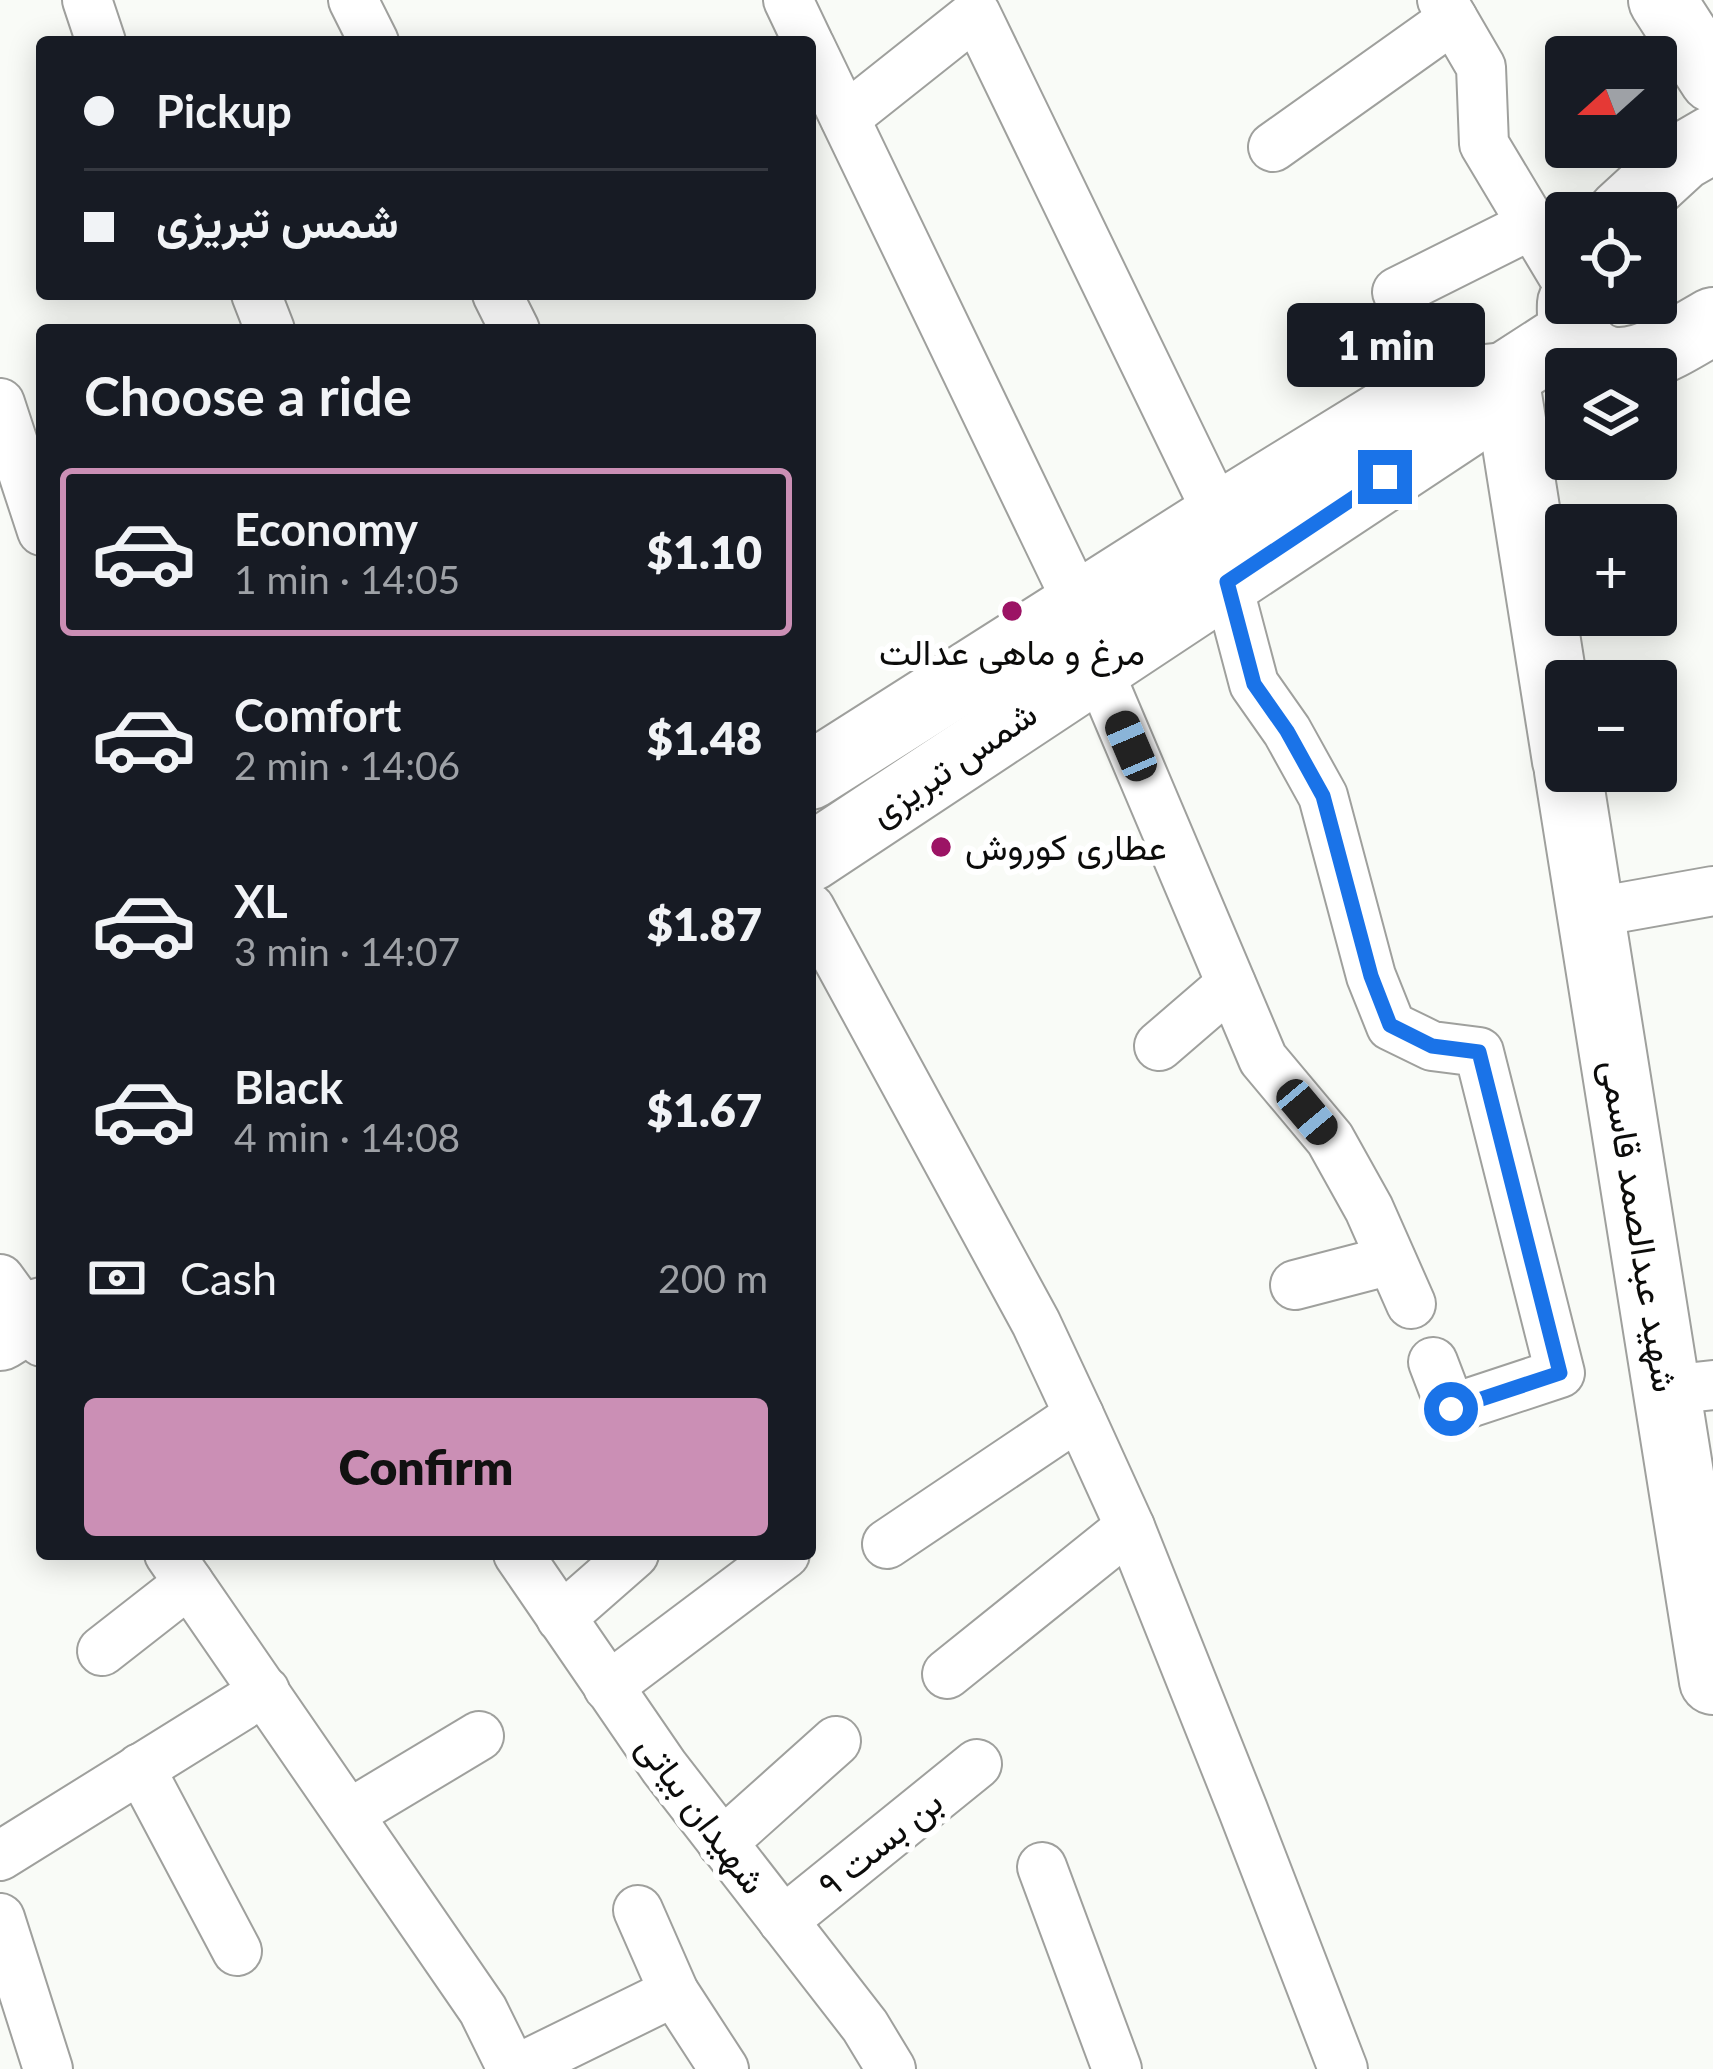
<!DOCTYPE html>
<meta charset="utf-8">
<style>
body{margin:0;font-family:Lato,Vazirmatn,sans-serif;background:#20242c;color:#f1f3f6;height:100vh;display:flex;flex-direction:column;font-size:45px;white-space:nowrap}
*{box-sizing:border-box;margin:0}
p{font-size:39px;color:#9ea1a6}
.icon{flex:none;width:66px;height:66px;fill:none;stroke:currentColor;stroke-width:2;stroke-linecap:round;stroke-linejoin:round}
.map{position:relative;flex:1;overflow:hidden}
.panel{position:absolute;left:36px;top:324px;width:780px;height:1236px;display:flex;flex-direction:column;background:#171b24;border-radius:12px;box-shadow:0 6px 30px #0003}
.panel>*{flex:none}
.guide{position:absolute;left:36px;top:36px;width:780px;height:264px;border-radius:12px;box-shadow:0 6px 30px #0003;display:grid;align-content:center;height:264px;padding:0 48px;background:#171b24}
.needle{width:78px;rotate:249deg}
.fabs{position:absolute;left:1545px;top:36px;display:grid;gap:24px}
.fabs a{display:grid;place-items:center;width:132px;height:132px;border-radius:12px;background:#171b24;box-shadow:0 6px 30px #0003;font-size:60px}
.end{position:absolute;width:54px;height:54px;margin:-27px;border:15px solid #1a73e8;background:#fff;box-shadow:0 0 0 6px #fff}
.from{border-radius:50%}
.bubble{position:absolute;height:84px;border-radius:12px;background:#171b24;box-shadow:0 6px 30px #0003;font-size:39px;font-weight:800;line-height:84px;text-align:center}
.car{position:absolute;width:36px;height:72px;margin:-36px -18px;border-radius:15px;box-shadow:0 0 9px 3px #0007;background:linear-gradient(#222 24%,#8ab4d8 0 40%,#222 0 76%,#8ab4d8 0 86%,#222 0)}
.guide b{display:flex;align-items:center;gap:42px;height:114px;font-size:45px}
.guide b+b{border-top:3px solid #363941}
.guide i{width:30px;height:30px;background:#f1f3f6}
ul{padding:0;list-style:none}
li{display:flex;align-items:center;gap:36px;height:168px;margin:0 24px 18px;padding:0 24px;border:6px solid transparent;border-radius:12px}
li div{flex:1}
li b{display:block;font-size:45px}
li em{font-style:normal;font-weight:800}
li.on{border-color:#cb8fb5}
li>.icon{width:108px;height:108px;stroke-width:1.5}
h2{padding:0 48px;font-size:54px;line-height:144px}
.pay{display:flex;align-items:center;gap:30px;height:132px;padding:0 48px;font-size:45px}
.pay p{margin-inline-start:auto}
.button{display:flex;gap:24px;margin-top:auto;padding:24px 48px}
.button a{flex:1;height:138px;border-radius:12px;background:#cb8fb5;color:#111;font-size:48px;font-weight:800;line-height:138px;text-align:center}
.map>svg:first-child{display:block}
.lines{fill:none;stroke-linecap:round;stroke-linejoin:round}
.street-casing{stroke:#9fa09d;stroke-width:52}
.secondary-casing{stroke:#9fa09d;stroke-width:70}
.street{stroke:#fff;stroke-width:48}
.secondary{stroke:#fff;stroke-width:66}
.route{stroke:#1a73e8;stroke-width:15}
.poi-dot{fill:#9c1465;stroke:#fff;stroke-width:4.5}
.labels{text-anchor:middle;stroke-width:12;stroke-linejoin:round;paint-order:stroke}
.poi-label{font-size:36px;fill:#0c0c0b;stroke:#fff}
.street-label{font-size:36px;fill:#0c0c0b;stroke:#fff}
</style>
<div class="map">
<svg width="1713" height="2069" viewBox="0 0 1713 2069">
<rect width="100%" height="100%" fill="#f9fbf7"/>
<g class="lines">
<defs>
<g id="street">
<polyline points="87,0 101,42"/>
<polyline points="353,0 374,42"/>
<polyline points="788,0 808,42"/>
<polyline points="1442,0 1481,67 1484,144 1566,281"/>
<polyline points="810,46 1079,605"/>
<polyline points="845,118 976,14 1219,516"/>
<polyline points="1273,147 1453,19"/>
<polyline points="1397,292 1531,225"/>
<polyline points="256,294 270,330"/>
<polyline points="497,294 515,330"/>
<polyline points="0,403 42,531"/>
<polyline points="1227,582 1254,684 1287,731 1323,796 1371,976 1391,1026 1432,1046 1479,1052 1560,1373 1451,1409 1433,1362"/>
<polyline points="1097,667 1263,1059 1330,1139 1369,1209 1411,1304"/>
<polyline points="810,908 1036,1323 1079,1415 1130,1527 1243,1810 1343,2069"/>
<polyline points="1590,913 1713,891"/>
<polyline points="1159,1046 1231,984"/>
<polyline points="0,1279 29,1319 42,1342"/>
<polyline points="1295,1285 1391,1260"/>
<polyline points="1667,1390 1713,1385"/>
<polyline points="887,1544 1079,1415"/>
<polyline points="169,1554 483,2010 512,2069"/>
<polyline points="518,1554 664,1767 865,2026 891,2069"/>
<polyline points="561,1618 634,1554"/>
<polyline points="102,1651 189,1583"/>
<polyline points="947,1674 1130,1527"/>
<polyline points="608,1687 785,1554"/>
<polyline points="140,1768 237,1951"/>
<polyline points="349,1814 479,1736"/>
<polyline points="722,1843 836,1741"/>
<polyline points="0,1856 265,1691"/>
<polyline points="1042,1867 1117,2069"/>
<polyline points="638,1910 674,1992 724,2069"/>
<polyline points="0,1918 48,2069"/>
<polyline points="783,1921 977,1764"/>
<polyline points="517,2069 674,1992"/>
</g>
<g id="secondary">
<polyline points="1662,0 1713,79"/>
<polyline points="1621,213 1682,157 1713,139"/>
<path d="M1571 303C1570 321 1572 332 1585 346 1619 384 1679 340 1713 321"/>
<polyline points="1505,376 1566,761"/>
<polyline points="1568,771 1713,1681"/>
<polyline points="810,776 1219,516 1435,383 1505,376"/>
<polyline points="810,858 1464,425 1505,376 1573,332"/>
<polyline points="0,1337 42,1311"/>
</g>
</defs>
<use href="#street" class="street-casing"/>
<use href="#secondary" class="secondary-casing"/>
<use href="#street" class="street"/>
<use href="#secondary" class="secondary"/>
</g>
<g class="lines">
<polyline class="route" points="1385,477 1227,582 1254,684 1287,731 1323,796 1371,976 1390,1025 1432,1046 1479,1052 1560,1373 1451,1409"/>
</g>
<g class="poi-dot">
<circle cx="1012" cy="611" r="12"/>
<circle cx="941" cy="847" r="12"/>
</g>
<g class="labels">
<g class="poi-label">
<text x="1012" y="665">مرغ و ماهی عدالت</text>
<text x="965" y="860" text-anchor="start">عطاری کوروش</text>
</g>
<g class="street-label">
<text transform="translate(953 763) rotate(-34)" y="13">شمس تبریزی</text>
<text transform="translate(1640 1226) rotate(81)" y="13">شهید عبدالصمد قاسمی</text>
<text transform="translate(702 1814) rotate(53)" y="13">شهیدان بیاتی</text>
<text transform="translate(880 1843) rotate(-39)" y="13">بن بست ۹</text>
</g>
</g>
</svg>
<div class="fabs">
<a><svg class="needle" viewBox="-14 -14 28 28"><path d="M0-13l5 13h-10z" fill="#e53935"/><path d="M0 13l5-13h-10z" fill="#9ea1a6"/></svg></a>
<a><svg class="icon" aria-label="locate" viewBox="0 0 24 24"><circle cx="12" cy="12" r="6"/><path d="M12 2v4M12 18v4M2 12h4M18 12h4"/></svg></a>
<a><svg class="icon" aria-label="layers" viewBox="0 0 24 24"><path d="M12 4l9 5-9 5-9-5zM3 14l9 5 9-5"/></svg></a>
<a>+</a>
<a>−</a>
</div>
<i class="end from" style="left:1451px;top:1409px"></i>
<i class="end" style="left:1385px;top:477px"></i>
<div class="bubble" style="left:1287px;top:303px;width:198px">1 min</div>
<i class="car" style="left:1131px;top:746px;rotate:337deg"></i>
<i class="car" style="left:1307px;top:1112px;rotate:140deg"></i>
<div class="guide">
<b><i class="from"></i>Pickup</b>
<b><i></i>شمس تبریزی</b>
</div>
<section class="panel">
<h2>Choose a ride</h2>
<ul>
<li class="on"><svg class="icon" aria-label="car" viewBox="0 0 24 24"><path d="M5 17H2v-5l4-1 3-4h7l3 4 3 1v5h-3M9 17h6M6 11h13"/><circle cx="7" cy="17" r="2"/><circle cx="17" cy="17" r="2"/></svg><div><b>Economy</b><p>1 min · 14:05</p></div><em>$1.10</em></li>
<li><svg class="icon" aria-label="car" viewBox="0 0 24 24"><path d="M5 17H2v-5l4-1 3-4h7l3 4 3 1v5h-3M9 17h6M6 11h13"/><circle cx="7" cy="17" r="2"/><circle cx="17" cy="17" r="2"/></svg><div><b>Comfort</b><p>2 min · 14:06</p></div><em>$1.48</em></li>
<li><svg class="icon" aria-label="car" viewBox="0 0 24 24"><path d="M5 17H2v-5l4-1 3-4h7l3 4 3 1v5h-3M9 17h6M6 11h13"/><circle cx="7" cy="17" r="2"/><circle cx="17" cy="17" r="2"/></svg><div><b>XL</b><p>3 min · 14:07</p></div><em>$1.87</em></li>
<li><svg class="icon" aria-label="car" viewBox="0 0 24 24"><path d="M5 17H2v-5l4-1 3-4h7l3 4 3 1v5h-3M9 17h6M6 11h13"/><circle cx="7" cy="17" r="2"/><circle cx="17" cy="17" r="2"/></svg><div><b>Black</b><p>4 min · 14:08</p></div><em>$1.67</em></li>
</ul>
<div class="pay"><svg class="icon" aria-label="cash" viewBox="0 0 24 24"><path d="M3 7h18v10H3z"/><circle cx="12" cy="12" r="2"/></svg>Cash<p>200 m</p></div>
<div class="button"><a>Confirm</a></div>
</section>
</div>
